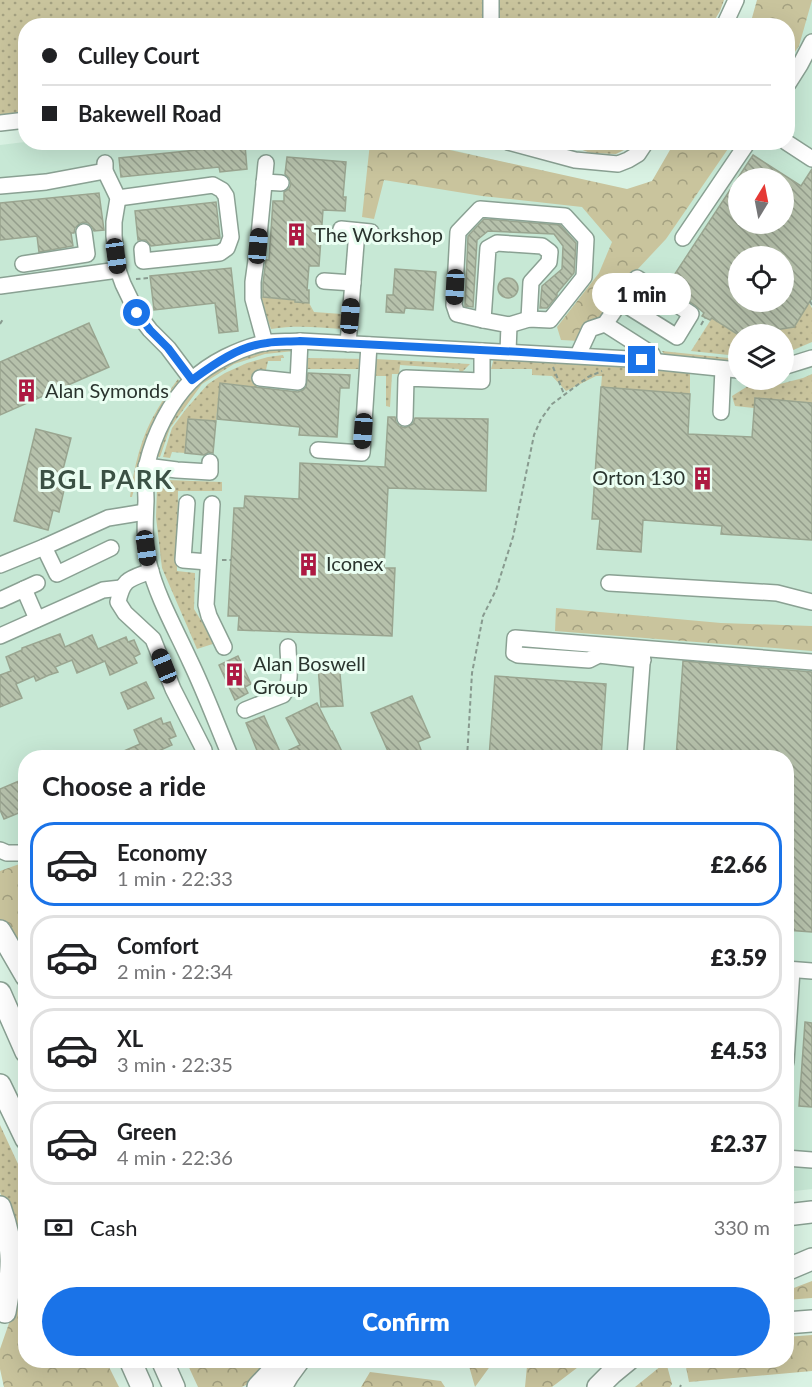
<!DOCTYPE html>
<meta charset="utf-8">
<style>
body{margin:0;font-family:Lato,sans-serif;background:#f6f6f6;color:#202124;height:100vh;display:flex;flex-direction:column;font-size:22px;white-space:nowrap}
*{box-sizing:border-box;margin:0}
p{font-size:20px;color:#757577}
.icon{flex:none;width:33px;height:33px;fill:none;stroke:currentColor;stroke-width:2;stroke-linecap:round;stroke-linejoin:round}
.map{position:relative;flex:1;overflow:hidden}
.sheet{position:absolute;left:18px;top:750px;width:776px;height:618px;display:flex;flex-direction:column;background:#fff;border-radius:24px;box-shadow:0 6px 24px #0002}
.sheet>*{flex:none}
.banner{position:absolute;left:18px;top:18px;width:777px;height:132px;border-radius:24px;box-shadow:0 6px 24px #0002;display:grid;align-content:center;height:132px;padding:0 24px;background:#fff}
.needle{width:39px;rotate:10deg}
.buttons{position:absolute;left:728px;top:168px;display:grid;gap:12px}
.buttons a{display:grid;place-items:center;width:66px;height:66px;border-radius:50%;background:#fff;box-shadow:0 6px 24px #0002;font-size:30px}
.end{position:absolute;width:27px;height:27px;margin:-14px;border:8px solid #1a73e8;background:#fff;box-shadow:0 0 0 3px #fff}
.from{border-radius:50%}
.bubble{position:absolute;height:42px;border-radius:21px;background:#fff;box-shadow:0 6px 24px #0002;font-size:20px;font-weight:800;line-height:42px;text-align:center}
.car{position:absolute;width:18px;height:36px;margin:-18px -9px;border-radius:8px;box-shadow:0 0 4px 2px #0007;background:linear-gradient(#222 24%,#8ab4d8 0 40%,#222 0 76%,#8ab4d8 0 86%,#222 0)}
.banner b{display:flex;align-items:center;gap:21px;height:57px;font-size:22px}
.banner b+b{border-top:2px solid #e0e0e0}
.banner i{width:15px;height:15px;background:#202124}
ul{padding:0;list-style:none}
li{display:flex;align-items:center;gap:18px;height:84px;margin:0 12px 9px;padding:0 12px;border:3px solid #e0e0e0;border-radius:24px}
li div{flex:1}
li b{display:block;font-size:22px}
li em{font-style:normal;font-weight:800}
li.active{border-color:#1a73e8}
li>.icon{width:54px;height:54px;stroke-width:1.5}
h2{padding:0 24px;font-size:27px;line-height:72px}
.pay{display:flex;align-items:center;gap:15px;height:66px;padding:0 24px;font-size:22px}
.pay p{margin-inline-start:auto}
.button{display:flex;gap:12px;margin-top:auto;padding:12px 24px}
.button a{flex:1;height:69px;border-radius:36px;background:#1a73e8;color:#fff;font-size:24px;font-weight:800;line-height:69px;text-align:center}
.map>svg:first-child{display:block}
.built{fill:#c7e8d5;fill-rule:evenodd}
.grass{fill:url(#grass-dots)}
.forest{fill:url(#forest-crowns)}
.building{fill:url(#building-back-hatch);stroke:#9aa590;stroke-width:1.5;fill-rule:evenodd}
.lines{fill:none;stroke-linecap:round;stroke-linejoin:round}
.minor-casing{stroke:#8aa193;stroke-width:18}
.highway-casing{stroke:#8aa193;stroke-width:24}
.path{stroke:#889a8f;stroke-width:2;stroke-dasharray:4.5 3;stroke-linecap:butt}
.minor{stroke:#fff;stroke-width:15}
.highway{stroke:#fff;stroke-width:21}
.route{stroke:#1a73e8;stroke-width:8}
.labels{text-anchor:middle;stroke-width:6;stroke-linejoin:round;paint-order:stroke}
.poi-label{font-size:20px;fill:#2a342e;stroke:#eafef2;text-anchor:start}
.district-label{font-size:26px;font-weight:bold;letter-spacing:1.5px;fill:#3b5144;stroke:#eafef2}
</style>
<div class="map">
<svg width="812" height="1387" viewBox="0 0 812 1387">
<defs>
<pattern id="grass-dots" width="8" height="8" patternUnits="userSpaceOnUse" patternTransform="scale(1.5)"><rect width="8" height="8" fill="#c9c49d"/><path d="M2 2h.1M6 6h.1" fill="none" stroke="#a3a080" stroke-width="1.8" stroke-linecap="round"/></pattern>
<pattern id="forest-crowns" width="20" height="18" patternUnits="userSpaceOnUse" patternTransform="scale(1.5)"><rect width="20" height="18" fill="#c9c49d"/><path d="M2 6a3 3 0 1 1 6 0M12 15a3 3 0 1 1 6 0" fill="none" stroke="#a3a080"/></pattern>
<pattern id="building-back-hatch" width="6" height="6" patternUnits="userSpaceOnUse" patternTransform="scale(1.5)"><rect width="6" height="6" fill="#b6c1ab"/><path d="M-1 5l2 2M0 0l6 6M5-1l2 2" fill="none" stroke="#949e8c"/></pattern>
</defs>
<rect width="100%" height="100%" fill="#d9f2e3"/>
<path class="built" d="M761 0H812V1189L786 1192V758H26L25 965 0 920V145L25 142 424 143 619 190 646 199 676 143 788 142V26ZM738 178H783V224H738ZM738 256H783V302H738ZM738 334H783V380H738Z"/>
<g class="grass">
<polygon points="0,0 724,0 720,11 711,26 26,26 25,112 0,115"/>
<polygon points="565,143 635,143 634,145 616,154 590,153"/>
<path d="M260 297 295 300V302L309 303 314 312 342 314 341 329C318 327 294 325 271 329Z"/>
<polygon points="809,303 812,308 812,342 791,351 783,353 783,334 750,334 794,327"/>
<polygon points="712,318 738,335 738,356 691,351"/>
<polygon points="266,347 294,347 294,351 265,354 234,364 202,384 170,428 160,457 154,456 166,423 188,394 204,377 228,361"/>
<polygon points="662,351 738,359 738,364 671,357 664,354"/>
<polygon points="283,355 284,358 281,358 281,361 268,361 266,370 258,369 257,387 220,383 216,421 188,419 185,453 172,452 170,458 163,457 172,428 186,409 208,384 225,373 247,363 268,357"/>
<polygon points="308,358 366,359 366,369 307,369"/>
<polygon points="494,358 690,371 690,394 601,387 602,376 596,376 566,391 552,376 532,375 532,369 491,369"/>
<polygon points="375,359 470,364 460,374 459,369 400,365 399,374 392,374 390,407 386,406 386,376 372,376"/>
<polygon points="812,374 812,403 755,398 754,408 735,406 732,396 748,386 780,384 803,378"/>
<path d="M178 379 180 382 140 467 132 497H130C134 467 141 436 157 410 163 399 171 389 178 379Z"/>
<polygon points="161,471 166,472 167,480 222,482 222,491 178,491 177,571 195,573 194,609 202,622 209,623 219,642 197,649 162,568 156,517 157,489"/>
<polygon points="0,1125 25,1179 25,1273 20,1275 12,1232 0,1192"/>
</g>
<g class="forest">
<polygon points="757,0 812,0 799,46 788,62 788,26 750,25"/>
<polygon points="370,143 418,143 627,189 652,181 674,143 732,143 666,239 636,271 603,319 580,341 561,340 557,327 599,273 612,242 582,207 482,196 384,180 374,219 362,217"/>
<polygon points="556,608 721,623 812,626 812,651 555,631"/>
<polygon points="25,862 25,870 21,872 25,882 25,918 18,921 25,934 25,965 0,920 0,871"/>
<polygon points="812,1281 812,1298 786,1300 786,1291"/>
<polygon points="25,1302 26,1360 106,1361 119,1387 4,1387 0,1369 0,1349 14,1309"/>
<polygon points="812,1335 812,1371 689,1382 685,1362 686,1361 786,1360 786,1337"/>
<polygon points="186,1361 271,1361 261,1377 242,1387 198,1387"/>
<polygon points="472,1361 472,1360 586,1361 552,1387 525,1387 527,1366 491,1365 475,1387 469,1366"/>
<polygon points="666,1362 672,1384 670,1387 635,1387"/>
<polygon points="370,1372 441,1381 445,1387 361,1387"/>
</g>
<g class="building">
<polygon points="245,145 247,169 220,172 219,167 121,177 119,158"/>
<path d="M753 155 801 186 812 169V298L794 327 750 334H737L712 318 710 320 702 316 704 313 696 306 667 286ZM738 178H783V224H738ZM738 256H783V302H738Z"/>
<polygon points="287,157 346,162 343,197 346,197 345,211 323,210 319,266 309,266 307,290 309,290 309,303 295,302 295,300 263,297 263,283 266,260 269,260 273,201 284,201 284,192 289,189 291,184 289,178 285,174"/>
<polygon points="99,193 104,230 94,231 92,227 88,223 83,222 79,224 75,228 74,233 71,233 73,246 39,252 37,236 0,240 0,203"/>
<polygon points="216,202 220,238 151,246 146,240 138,240 135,211"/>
<polygon points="484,219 560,225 576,243 574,273 557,293 557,296 547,308 540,308 542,286 562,269 563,246 554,234 488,231 477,240 473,307 465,306 468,236"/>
<polygon points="231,268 238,331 219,333 215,303 154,310 150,276"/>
<polygon points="395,269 436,272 433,310 405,308 404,313 386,312 387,295 393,295"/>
<circle cx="508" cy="288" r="10"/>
<polygon points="89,323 109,367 0,415 0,362"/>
<polygon points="308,373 350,375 349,388 340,388 337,437 299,435 300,427 217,419 220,383 298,392 303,390 306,387"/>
<polygon points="601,387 690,394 688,434 752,437 755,398 812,403 812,540 721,534 722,526 643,520 641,552 597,549 600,519 592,519"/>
<polygon points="388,417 395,417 396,422 399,426 405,428 413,424 415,418 488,419 486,491 388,488 384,568 395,568 392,636 238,630 239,616 228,616 234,508 244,508 245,496 299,499 300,463 385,467"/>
<polygon points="188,419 216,421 213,453 209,452 204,455 185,453"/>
<polygon points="36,429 71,438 58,489 64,490 59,512 53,510 48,530 14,521"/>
<polygon points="60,634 65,647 92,635 98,649 126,637 128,642 134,640 140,654 134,657 137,663 110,675 105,661 77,673 72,660 55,667 58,672 49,675 36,681 34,676 16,684 22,698 0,707 0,675 11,671 6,657 22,650 22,648"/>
<polygon points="238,656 251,684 245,687 248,693 235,700 219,665"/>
<polygon points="683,661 812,672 812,932 786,930 786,758 676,758"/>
<polygon points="339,663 343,706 321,707 318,665"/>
<polygon points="495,676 606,684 601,758 489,758"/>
<polygon points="146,682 154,698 128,709 121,693"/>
<polygon points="412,696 430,737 418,742 424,758 391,758 371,713"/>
<polygon points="317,703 331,731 332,731 345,758 260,758 246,723 264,716 281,754 300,745 286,718"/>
<polygon points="161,718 163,724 170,722 176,736 169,739 172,745 143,758 108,758 140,744 134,730"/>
<polygon points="19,781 26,797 26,810 4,819 0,810 0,789"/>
<polygon points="805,1022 812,1023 812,1107 799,1106"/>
</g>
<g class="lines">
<defs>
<g id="minor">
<polyline points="491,26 491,0"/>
<polyline points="724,26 736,0"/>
<polyline points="788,84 800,65 812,42"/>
<polyline points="0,123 26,120"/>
<polyline points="508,142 575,160 618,164 628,160 638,154 646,142"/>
<polyline points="786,142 812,159"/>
<polyline points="105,163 105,171 118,198 114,222 114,236 118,270 123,284 137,313 150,330 168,348 192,380"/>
<polyline points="264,182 281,183"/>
<polyline points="0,186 46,182 105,171"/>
<polyline points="118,198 213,185 222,190 226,196 231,237 227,248 220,253 143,261 142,249"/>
<polyline points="341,229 371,232"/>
<polyline points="683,238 748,142"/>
<polyline points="23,264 87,254 84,232"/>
<polyline points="324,281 353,283"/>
<polyline points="0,286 118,270"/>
<polyline points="483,320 457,314 454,305 458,232 480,209 565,216 586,239 584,277 550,320 529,319 509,325"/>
<polyline points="605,324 652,354 655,361"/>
<polyline points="265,343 253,299 253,282 258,246 266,163"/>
<polyline points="348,344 357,231"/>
<polyline points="508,352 509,325 483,320 488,248 497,243 542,246 550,252 549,262 531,282 529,319"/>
<polyline points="578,355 590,329 605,324 637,278 691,314 677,337 621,302"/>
<polyline points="783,367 812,358"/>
<polyline points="260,378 298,382 300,341"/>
<polyline points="721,412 723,369"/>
<polyline points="405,418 406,378 482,381 482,351"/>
<polyline points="318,450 362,453 369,345"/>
<polyline points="146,466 177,470 210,472 210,462"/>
<polyline points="187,503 183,560 208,562"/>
<polyline points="212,504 206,605 209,616 224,647"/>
<polyline points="44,547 57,574 111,548"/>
<polyline points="0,565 44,547 108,518 145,512"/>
<path d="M151 571C130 579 123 578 118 602L125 613 153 639 173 689 204 750 205 758"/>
<polyline points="609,583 777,593 812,602"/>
<polyline points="24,589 37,619"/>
<polyline points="0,600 37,583"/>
<polyline points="0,636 103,590 121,588"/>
<polyline points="643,660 599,655 589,660 518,655 514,653 515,638 812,662"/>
<path d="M245 710 283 695C293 683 288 661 288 647"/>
<path d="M231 758C217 725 205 692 190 661 176 630 157 597 149 564 144 543 145 522 146 501 146 489 144 476 147 464 154 434 170 402 191 381 209 363 240 348 264 343 275 341 288 342 300 341L630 359 738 370"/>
<polyline points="635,758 643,650"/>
<polyline points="0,850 7,853 26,853"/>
<polyline points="786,969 812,971"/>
<polyline points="786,1062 792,970"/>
<polyline points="786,1158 812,1160"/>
</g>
<g id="highway">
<polyline points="0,931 26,976"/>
<polyline points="0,993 26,1052"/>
<polyline points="0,1085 26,1139"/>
<path d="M0 1207C15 1250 13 1268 5 1312"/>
<polyline points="786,1215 812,1212"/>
<polyline points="786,1270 812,1259"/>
<polyline points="786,1323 812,1321"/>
<polyline points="130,1360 142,1387"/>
<polyline points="162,1360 174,1387"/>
<polyline points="258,1387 273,1371 279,1360"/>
<polyline points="281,1387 288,1375 299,1360"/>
<polyline points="598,1387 611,1374 628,1360"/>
</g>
</defs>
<use href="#minor" class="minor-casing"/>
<use href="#highway" class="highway-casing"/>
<g class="path">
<polyline points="136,279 149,278"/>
<polyline points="810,301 812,305"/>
<polyline points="0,324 3,319"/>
<polyline points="701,325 705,318"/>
<polyline points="553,367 564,394"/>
<polyline points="222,560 231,560"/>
<polyline points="467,758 472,673 483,616 496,590 513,537 534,435 541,419 552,404 588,377 602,371"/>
<polyline points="680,1387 681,1385"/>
</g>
<use href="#minor" class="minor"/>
<use href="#highway" class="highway"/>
</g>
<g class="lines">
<path class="route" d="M137 313 150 330 168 348 192 380C214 364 239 346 267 343 278 341 289 342 300 341L521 352 642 360"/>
</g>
<defs>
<symbol id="building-bare" viewBox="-9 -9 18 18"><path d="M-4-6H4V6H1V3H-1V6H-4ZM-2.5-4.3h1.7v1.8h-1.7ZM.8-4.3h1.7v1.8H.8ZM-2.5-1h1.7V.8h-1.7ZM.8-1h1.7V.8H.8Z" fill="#ad1942" stroke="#eafef2" stroke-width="2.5" paint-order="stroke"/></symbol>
</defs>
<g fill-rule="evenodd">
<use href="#building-bare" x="280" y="218" width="33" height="33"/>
<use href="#building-bare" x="10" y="374" width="33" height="33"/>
<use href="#building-bare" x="686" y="462" width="33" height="33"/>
<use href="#building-bare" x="292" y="548" width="33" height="33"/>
<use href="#building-bare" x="218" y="658" width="33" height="33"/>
</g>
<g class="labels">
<g class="poi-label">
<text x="314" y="242">The Workshop</text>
<text x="45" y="398">Alan Symonds</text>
<text x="685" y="485" text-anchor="end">Orton 130</text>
<text x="326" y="571">Iconex</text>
<text x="253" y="671">Alan Boswell<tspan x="253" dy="23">Group</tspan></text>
</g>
<g class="district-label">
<text x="106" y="489">BGL PARK</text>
</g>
</g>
</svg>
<div class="buttons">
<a><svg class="needle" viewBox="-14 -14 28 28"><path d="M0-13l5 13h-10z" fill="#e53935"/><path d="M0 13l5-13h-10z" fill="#757577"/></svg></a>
<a><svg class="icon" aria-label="locate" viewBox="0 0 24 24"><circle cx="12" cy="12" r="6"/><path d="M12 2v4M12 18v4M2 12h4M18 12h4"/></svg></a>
<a><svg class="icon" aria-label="layers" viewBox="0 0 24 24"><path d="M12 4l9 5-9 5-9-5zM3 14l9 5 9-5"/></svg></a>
</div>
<i class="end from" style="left:137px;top:313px"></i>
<i class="end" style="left:642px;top:360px"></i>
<div class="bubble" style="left:592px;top:273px;width:99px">1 min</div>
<i class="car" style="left:258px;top:246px;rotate:5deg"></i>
<i class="car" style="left:116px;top:256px;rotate:172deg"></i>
<i class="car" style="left:455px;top:287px;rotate:183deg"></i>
<i class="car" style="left:350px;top:316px;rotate:5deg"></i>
<i class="car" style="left:363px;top:431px;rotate:184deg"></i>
<i class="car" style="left:146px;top:548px;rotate:172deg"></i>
<i class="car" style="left:164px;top:666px;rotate:338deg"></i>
<div class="banner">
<b><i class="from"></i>Culley Court</b>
<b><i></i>Bakewell Road</b>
</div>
<section class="sheet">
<h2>Choose a ride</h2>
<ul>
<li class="active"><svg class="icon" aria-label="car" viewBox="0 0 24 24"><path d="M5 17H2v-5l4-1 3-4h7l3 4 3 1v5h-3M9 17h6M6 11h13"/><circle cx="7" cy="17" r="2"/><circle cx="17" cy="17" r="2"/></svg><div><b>Economy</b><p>1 min · 22:33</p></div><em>£2.66</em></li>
<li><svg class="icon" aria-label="car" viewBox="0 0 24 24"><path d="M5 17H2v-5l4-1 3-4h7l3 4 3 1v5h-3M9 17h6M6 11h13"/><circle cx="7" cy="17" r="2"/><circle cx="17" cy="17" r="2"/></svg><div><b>Comfort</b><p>2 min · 22:34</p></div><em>£3.59</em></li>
<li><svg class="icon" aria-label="car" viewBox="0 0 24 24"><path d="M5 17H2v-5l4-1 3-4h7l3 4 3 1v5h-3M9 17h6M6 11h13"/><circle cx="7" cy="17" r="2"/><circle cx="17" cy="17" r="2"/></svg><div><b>XL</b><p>3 min · 22:35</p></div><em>£4.53</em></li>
<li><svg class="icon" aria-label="car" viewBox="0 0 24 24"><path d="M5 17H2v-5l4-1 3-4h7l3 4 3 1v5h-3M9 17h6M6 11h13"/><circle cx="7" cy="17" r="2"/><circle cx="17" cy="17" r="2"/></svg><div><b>Green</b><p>4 min · 22:36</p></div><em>£2.37</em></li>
</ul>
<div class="pay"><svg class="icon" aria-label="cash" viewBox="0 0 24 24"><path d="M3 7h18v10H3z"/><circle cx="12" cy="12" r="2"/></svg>Cash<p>330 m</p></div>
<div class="button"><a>Confirm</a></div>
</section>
</div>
